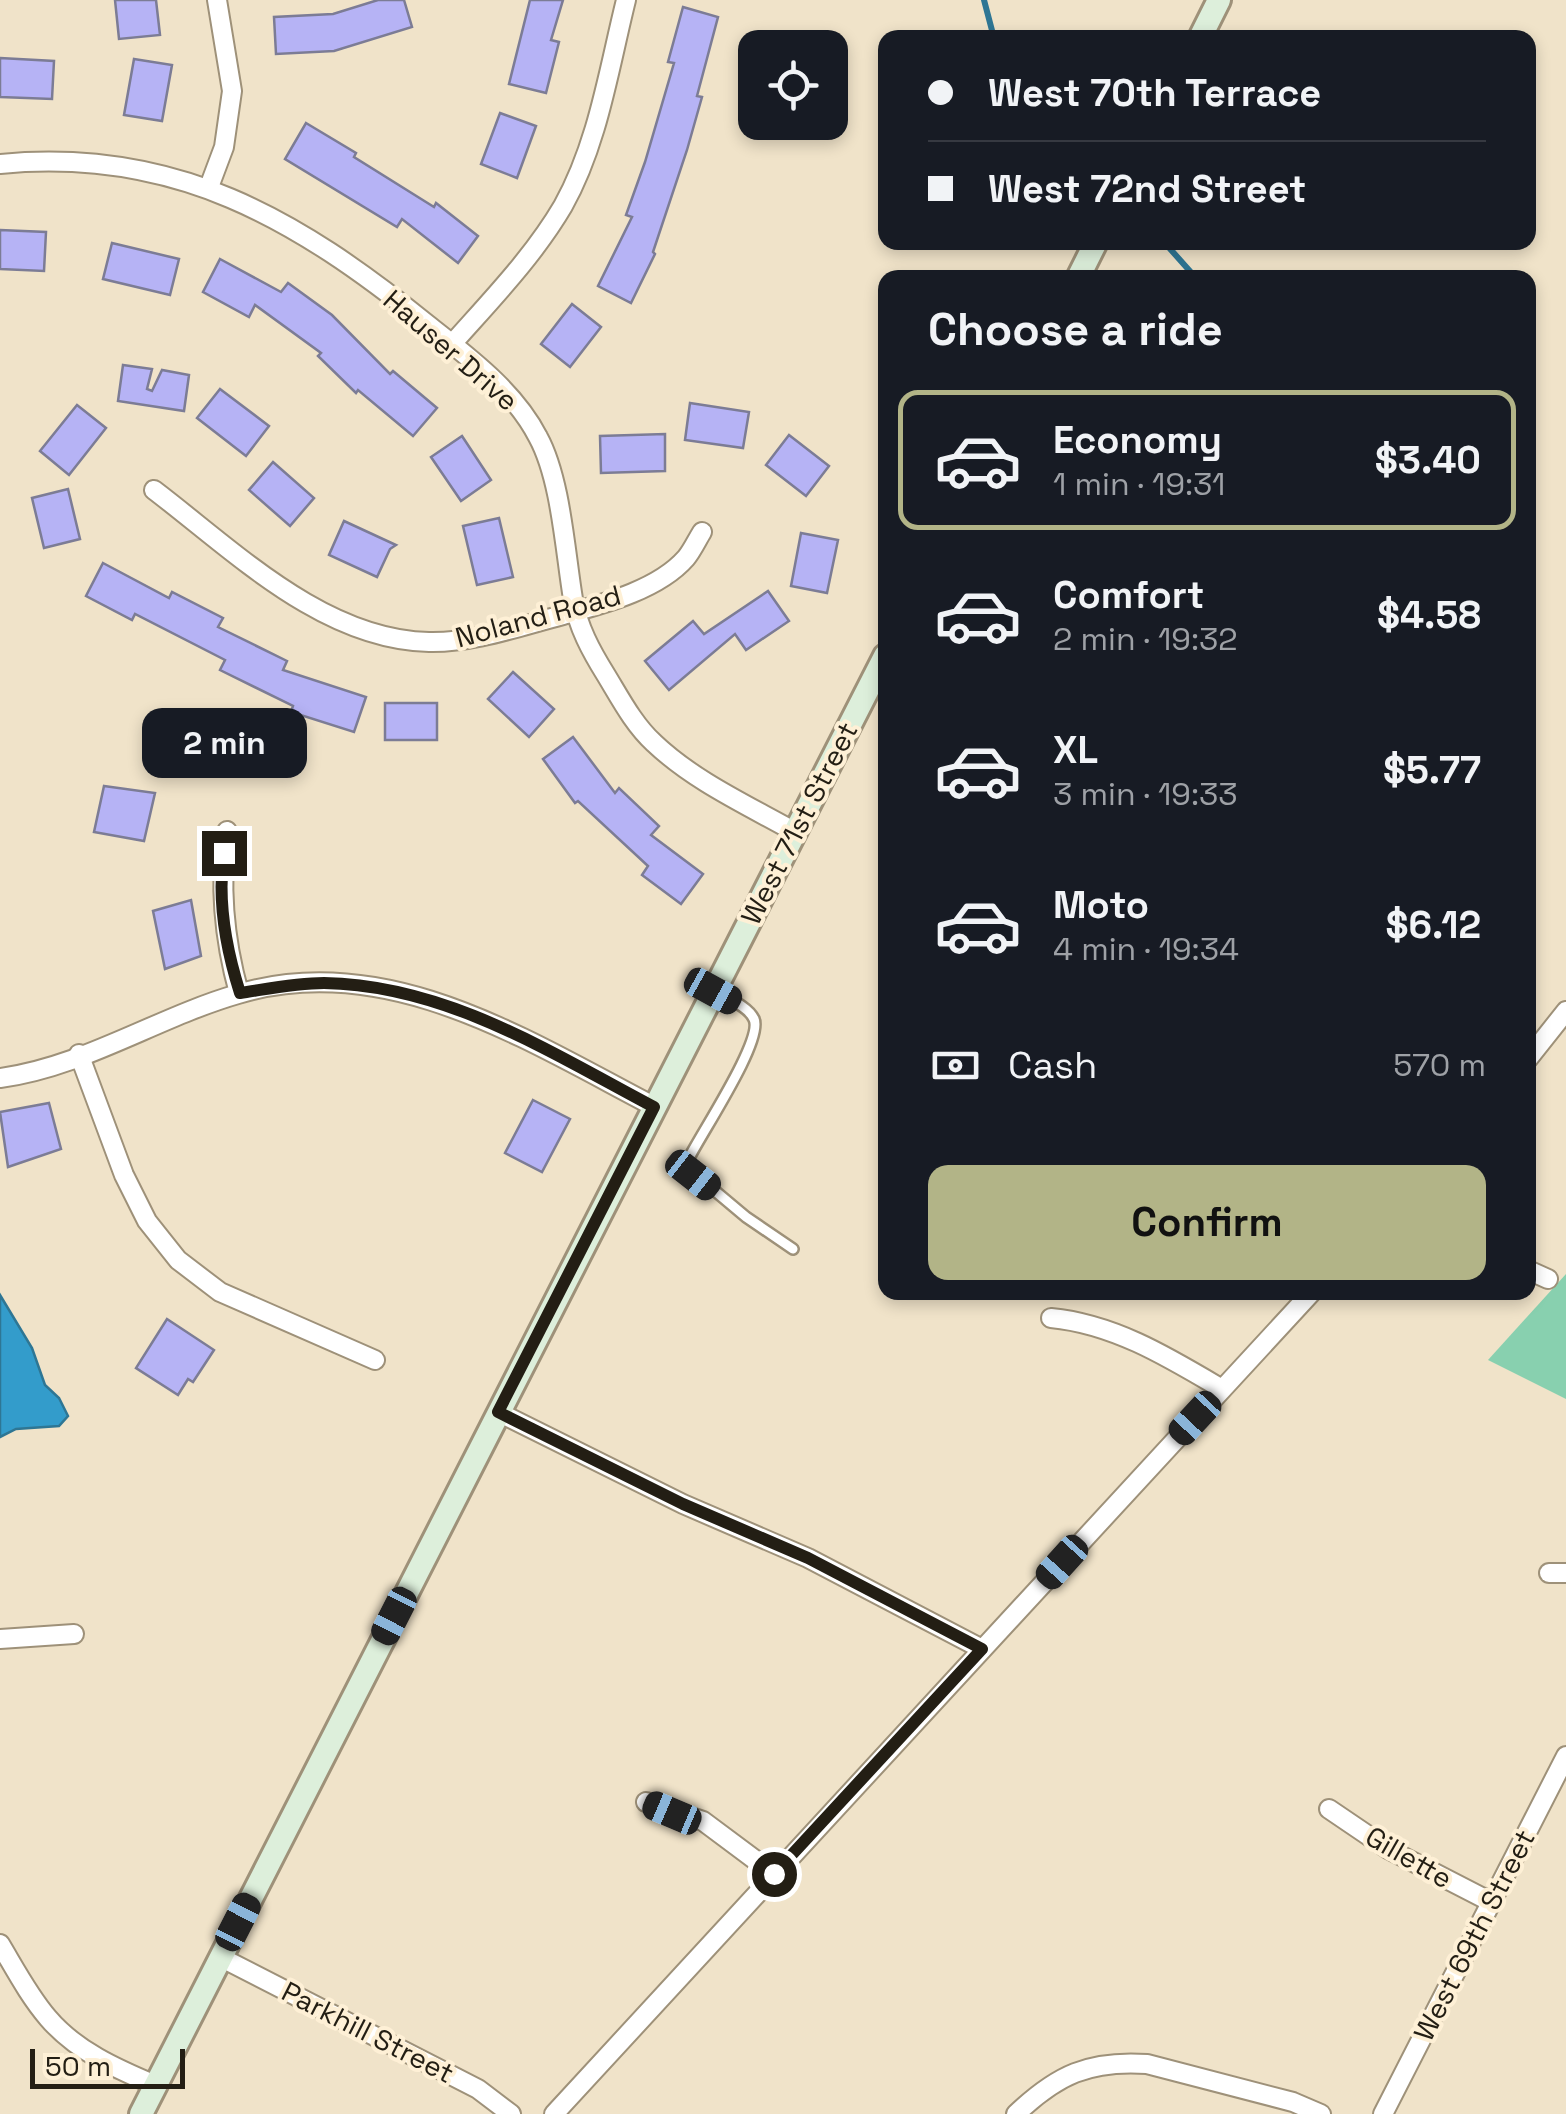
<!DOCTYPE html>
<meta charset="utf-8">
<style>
body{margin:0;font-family:"Space Grotesk",sans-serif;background:#20242c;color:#f1f3f6;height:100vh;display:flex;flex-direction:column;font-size:38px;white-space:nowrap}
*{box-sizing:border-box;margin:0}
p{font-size:32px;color:#9ea1a6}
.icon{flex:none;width:55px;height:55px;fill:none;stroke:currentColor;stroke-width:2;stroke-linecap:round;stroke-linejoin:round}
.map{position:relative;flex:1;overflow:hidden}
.sheet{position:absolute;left:878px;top:270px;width:658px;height:1030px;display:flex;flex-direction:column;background:#171b24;border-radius:20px;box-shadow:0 5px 15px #0003}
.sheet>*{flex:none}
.top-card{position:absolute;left:878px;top:30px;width:658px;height:220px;border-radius:20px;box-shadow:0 5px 15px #0003;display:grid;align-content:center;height:220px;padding:0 50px;background:#171b24}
.controls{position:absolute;left:738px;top:30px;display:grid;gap:20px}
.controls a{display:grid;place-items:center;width:110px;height:110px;border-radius:20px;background:#171b24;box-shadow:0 5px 15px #0003;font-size:50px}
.scale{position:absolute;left:30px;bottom:25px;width:155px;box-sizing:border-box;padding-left:10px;border:5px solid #231e14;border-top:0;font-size:28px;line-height:35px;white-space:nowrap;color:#231e14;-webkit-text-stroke:8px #fef0d6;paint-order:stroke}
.end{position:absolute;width:45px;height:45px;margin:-22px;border:12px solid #231e14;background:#fff;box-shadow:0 0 0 5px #fff}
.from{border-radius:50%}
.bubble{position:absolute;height:70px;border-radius:20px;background:#171b24;box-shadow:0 5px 15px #0003;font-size:32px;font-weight:700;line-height:70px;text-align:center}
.car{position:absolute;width:30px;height:60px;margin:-30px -15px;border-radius:12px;box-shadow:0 0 8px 2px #0007;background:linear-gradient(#222 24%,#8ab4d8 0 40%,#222 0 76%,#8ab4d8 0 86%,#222 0)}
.top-card b{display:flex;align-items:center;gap:35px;height:95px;font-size:38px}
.top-card b+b{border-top:2px solid #363941}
.top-card i{width:25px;height:25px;background:#f1f3f6}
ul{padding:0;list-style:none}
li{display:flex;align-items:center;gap:30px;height:140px;margin:0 20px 15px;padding:0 30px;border:5px solid transparent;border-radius:20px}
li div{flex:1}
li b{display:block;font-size:38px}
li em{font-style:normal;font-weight:700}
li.selected{border-color:#b2b487}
li>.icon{width:90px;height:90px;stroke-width:1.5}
h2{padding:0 50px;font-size:45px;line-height:120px}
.pay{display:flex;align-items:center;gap:25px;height:110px;padding:0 50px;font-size:38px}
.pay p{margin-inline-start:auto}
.action{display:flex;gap:20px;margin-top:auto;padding:20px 50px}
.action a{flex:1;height:115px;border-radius:20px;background:#b2b487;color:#111;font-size:40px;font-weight:700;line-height:115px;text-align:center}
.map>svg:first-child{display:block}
.green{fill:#88d0af}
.water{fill:#339ccb;stroke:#2e7694;stroke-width:2.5}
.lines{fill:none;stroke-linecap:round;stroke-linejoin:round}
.stream{stroke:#2e7694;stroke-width:6}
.building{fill:#b6b3f5;stroke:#7c7c95;stroke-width:2.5}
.lane-casing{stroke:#9e9179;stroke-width:14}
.street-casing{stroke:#9e9179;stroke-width:22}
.secondary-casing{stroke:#9e9179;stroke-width:28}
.lane{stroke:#fff;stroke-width:9}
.street{stroke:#fff;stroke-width:18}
.secondary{stroke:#ddefdb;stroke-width:22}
.route{stroke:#231e14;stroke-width:12}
.labels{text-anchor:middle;stroke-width:8;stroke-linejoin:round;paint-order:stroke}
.street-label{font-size:28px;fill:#231e14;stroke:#fef0d6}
</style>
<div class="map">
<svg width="1566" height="2114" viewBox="0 0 1566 2114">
<rect width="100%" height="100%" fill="#f0e3c9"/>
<polygon class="green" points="1566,1274 1566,1399 1488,1360"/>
<polygon class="water" points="0,1295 32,1348 45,1385 59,1398 68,1416 59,1426 16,1429 0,1437"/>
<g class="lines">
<g class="stream">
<polyline points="984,0 994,38"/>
<polyline points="1164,242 1196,278"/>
</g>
</g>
<g class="building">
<polygon points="115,0 156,0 160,35 119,39"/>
<polygon points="378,0 404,0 412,27 334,51 276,54 274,17 333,14"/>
<polygon points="530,0 563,0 551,40 559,42 546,93 509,84"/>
<polygon points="683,7 718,17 697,96 702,97 687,150 653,252 655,254 631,303 598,286 632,217 626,215 645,162 674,63 668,62"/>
<polygon points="0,58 54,61 52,99 0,97"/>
<polygon points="134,59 172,65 162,121 124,115"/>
<polygon points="500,113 536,126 517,178 481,164"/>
<polygon points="306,123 356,153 354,157 434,207 436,203 478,236 458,263 402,219 397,227 285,159"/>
<polygon points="0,230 46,232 44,271 0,269"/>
<polygon points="112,243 179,259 170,295 103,279"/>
<polygon points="220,259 281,292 288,283 332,315 390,374 393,371 437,408 413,436 358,390 356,393 318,356 321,353 255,305 249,317 203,292"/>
<polygon points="572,304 601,327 570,367 541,344"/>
<polygon points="123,365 152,369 147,389 152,391 162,370 189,375 184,411 118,401"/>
<polygon points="220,389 269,426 246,456 197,418"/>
<polygon points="690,403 749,412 743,448 685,440"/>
<polygon points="77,405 106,428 69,475 40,451"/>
<polygon points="665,434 665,471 601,473 600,436"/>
<polygon points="789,435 829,466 806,496 766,465"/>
<polygon points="462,436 491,480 461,501 431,457"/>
<polygon points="273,462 314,498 290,526 249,490"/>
<polygon points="68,489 80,539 44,548 32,498"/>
<polygon points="499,518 513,577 477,585 463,526"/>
<polygon points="344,521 396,545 390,549 377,577 329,555"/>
<polygon points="801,533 838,540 827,593 791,586"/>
<polygon points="103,563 169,598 172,592 223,618 218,627 287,661 283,670 366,697 354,732 291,712 293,706 220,670 225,660 135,614 132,620 86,596"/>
<polygon points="768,591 789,621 746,650 735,634 669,690 645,661 693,621 704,634"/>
<polygon points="513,672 554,709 529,737 488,699"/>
<rect x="385" y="703" width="52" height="37"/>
<polygon points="573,737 615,793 619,788 659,826 651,835 703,874 681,904 642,875 648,866 578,801 575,803 543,759"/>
<polygon points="104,786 155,793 144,841 94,832"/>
<polygon points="191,900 201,956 165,969 153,911"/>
<polygon points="533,1100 570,1119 542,1172 505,1153"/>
<polygon points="49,1103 61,1149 8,1167 0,1112"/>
<polygon points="167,1319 214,1350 193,1382 188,1379 178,1395 136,1368"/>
</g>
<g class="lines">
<defs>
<path id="lane" d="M716 992C728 999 748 1006 754 1019 764 1040 700 1135 688 1160L690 1170 746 1217 793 1249"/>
<g id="street">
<path d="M0 164C175 147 297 219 427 324 467 356 514 390 538 437 561 479 565 551 573 599 578 627 591 651 606 675 620 698 634 725 654 743 694 781 747 805 795 832"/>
<polyline points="209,187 224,147 232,91 217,0"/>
<path d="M452 344C491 300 533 257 563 206 598 144 609 68 626 0"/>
<path d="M154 490C233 550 323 640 429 642 474 643 520 626 563 615 603 604 658 590 686 558 692 551 697 540 702 532"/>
<path d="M227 831C219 886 224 939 239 993"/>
<polyline points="79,1054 124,1175 147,1221 178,1260 220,1292 375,1360"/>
<polyline points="1528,1059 1566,1011"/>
<path d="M0 1078C83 1067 158 1017 238 994 387 949 528 1041 655 1107"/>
<polyline points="1528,1270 1548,1279"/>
<path d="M1051 1318C1114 1324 1168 1357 1222 1389"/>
<polyline points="498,1412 683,1504 808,1558 982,1649"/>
<polyline points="1549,1573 1566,1573"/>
<polyline points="0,1639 74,1634"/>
<polyline points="646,1802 703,1821 774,1874"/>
<polyline points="1329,1809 1388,1849 1491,1902"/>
<path d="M0 1944C15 1969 29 1996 48 2018 76 2051 117 2069 155 2085"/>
<polyline points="220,1957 478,2089 511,2114"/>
<polyline points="554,2114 1312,1292"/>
<path d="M1016 2114C1057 2075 1089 2060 1147 2064L1293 2102 1321 2114"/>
<polyline points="1383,2114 1566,1756"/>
</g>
<g id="secondary">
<polyline points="1200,38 1219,0"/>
<polyline points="1078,278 1096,242"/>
<polyline points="141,2114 885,656"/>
</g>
</defs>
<use href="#lane" class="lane-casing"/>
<use href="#street" class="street-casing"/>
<use href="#secondary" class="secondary-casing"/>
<use href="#lane" class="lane"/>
<use href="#street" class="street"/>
<use href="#secondary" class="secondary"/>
</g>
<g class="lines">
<path class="route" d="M224 853C217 899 226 949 240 993 267 989 296 983 324 983 446 985 550 1052 654 1107L498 1412 683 1504 808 1558 982 1649 774 1874"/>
</g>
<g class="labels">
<g class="street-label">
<text transform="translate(451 350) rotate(41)" y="10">Hauser Drive</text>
<text transform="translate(538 616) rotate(-15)" y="10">Noland Road</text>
<text transform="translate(799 823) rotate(-63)" y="10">West 71st Street</text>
<text transform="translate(1409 1857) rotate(30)" y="10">Gillette</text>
<text transform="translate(1474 1935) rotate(-63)" y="10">West 69th Street</text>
<text transform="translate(368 2032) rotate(27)" y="10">Parkhill Street</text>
</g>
</g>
</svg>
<div class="controls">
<a><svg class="icon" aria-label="locate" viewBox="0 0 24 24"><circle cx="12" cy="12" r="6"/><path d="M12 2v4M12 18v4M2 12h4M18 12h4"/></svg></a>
</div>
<div class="scale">50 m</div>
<i class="end from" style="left:774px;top:1874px"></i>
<i class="end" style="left:224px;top:853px"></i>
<div class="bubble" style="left:142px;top:708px;width:165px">2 min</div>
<i class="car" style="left:713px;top:991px;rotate:119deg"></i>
<i class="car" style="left:693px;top:1175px;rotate:128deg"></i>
<i class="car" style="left:1195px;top:1418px;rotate:223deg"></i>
<i class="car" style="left:1062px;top:1562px;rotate:222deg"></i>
<i class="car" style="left:394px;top:1616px;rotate:207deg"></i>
<i class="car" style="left:672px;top:1813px;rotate:293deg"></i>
<i class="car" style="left:238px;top:1922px;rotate:27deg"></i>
<div class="top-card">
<b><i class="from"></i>West 70th Terrace</b>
<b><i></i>West 72nd Street</b>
</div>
<section class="sheet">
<h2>Choose a ride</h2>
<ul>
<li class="selected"><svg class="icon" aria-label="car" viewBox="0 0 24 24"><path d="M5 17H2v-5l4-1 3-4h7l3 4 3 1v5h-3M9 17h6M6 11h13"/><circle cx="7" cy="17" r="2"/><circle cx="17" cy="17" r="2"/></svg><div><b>Economy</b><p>1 min · 19:31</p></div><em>$3.40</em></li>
<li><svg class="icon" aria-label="car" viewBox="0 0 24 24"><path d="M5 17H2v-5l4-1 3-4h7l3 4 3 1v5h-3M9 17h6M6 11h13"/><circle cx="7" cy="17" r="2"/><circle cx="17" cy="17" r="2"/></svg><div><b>Comfort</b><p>2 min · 19:32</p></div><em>$4.58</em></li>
<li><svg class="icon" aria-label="car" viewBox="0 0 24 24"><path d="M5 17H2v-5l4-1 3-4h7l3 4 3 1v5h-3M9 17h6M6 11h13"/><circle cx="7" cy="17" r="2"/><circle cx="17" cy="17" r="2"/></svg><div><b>XL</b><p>3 min · 19:33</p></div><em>$5.77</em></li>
<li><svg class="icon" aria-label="car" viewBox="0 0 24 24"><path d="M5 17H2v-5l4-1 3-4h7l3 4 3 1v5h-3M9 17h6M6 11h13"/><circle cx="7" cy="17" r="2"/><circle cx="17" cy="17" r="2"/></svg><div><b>Moto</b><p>4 min · 19:34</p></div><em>$6.12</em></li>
</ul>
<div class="pay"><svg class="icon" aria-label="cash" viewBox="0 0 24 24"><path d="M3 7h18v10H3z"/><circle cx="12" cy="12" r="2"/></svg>Cash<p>570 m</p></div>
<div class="action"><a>Confirm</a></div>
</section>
</div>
